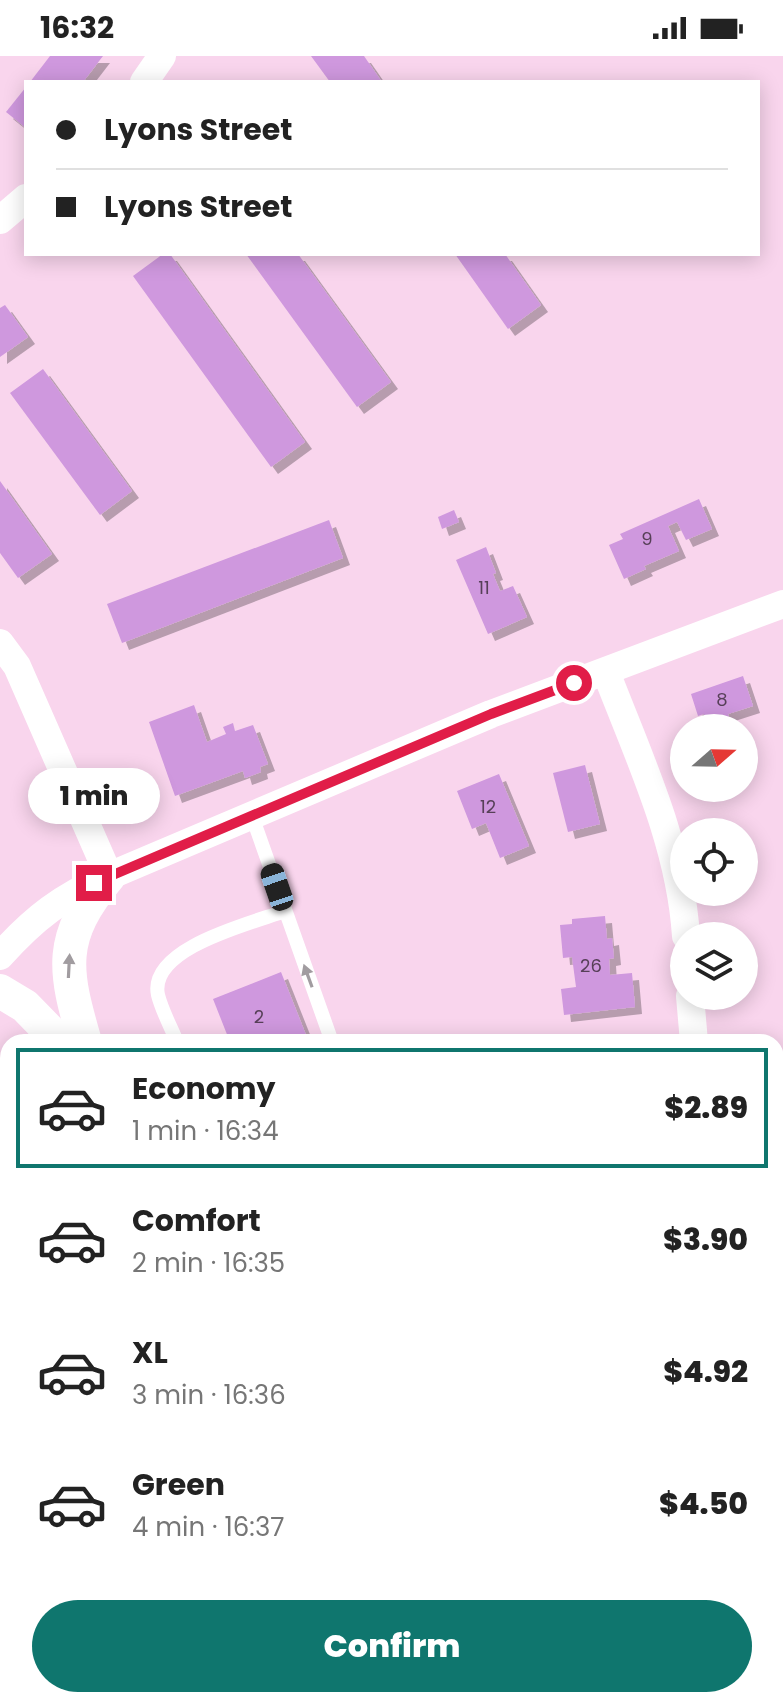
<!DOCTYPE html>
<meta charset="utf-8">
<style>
body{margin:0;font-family:Poppins,sans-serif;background:#f6f6f6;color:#222;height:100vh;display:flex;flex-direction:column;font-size:30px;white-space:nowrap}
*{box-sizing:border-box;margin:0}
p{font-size:26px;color:#767676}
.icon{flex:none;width:44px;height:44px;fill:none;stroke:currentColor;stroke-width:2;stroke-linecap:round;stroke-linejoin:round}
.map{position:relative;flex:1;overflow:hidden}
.panel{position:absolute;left:0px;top:978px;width:784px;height:674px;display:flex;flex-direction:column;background:#fff;border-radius:24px 24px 0 0;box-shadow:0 4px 20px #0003}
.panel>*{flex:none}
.top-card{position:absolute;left:24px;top:24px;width:736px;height:176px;border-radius:0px;box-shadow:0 4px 20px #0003;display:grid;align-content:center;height:176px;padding:0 32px;background:#fff}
.needle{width:52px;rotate:70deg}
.controls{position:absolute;left:670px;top:658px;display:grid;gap:16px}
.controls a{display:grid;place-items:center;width:88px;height:88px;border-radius:50%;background:#fff;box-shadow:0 4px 20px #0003;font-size:40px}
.end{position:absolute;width:36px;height:36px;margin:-18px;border:10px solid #e11d48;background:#fff;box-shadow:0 0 0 4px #fff}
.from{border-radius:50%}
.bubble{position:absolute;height:56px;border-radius:28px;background:#fff;box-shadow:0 4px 20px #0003;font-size:26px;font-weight:800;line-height:56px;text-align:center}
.car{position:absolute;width:24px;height:48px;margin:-24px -12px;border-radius:10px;box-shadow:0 0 6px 2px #0007;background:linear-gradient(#222 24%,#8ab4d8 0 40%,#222 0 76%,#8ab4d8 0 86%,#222 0)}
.top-card b{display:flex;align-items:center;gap:28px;height:76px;font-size:30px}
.top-card b+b{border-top:2px solid #e0e0e0}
.top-card i{width:20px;height:20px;background:#222}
ul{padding:14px 0 0;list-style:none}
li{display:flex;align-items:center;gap:24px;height:120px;margin:0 16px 12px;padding:0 16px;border:4px solid transparent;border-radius:0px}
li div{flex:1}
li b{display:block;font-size:30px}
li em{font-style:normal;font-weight:800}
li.current{border-color:#0f766e}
li>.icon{width:72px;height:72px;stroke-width:1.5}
.primary-button{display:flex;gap:16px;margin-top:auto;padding:16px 32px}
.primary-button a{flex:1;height:92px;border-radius:48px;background:#0f766e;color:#fff;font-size:32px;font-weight:800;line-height:92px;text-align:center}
.status{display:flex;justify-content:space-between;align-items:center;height:56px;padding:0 40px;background:#fff;direction:ltr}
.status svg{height:22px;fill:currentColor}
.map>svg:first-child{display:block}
.building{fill:#cf98de;filter:url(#shadow)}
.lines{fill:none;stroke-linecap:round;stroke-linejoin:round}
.service{stroke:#fff;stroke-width:14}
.minor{stroke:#fff;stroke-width:28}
.tertiary{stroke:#fff;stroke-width:34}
.trunk{stroke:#3ab4cf;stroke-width:44}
.oneway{fill:#a19ca0}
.route{stroke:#e11d48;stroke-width:10}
.labels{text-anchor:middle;stroke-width:7;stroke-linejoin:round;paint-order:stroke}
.number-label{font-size:18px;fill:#574058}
</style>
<div class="status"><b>16:32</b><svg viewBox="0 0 49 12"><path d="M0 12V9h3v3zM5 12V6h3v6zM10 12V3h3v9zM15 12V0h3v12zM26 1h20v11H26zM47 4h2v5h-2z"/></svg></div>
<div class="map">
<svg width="783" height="1651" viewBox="0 0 783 1651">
<defs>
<filter id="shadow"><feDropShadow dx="7" dy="7" stdDeviation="0" flood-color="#0004"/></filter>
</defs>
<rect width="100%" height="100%" fill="#f9d5ed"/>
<g class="building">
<polygon points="50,0 103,0 83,26 30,26"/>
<polygon points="311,0 364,0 382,26 330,26"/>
<polygon points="26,31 26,72 6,56"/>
<polygon points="163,198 170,198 305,386 271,411 133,220"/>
<polygon points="246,198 298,198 391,326 357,351"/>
<polygon points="455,198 505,198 541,249 508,273"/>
<polygon points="5,249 28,281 0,301 0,252"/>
<polygon points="43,313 132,435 100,459 10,337"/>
<polygon points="0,425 52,498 18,522 0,497"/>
<polygon points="699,443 712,473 686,484 677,466 668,470 679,495 644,510 646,513 624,523 609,489 623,483 620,478"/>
<polygon points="454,454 459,466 442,473 438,461"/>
<polygon points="329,464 343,502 122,587 107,548"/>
<polygon points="486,491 496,517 493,518 500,535 513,530 527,561 488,578 456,504"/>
<polygon points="743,620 753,650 728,658 733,672 709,672 704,658 698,660 691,638"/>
<polygon points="194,649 207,686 226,678 223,671 233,667 235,675 253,669 268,708 260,711 261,716 245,722 243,715 175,740 149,666"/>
<polygon points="585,709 600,768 568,776 553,717"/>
<polygon points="499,718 529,790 500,802 486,767 472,773 457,735"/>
<polygon points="605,860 607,883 612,882 614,902 609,903 610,919 632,917 635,951 564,959 561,933 576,931 572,901 563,902 560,869 572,868 572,863"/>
<polygon points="281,916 306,979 292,986 230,986 213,943"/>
<polygon points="783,995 783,1060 776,1062 776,996"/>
</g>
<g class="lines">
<g class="service">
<polyline points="252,760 332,986"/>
<path d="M177 986C171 971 162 955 158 939 148 892 252 867 285 855"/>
</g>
<g class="minor">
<polyline points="144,26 162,0"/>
<polyline points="0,164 26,142"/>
<polyline points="0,587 17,610 109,820"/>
<path d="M606 616C639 702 680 787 686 880"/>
<path d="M0 900C35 861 62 841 109 820L491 658 783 548"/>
<polyline points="690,940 694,986"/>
<polyline points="776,1299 783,1305"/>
</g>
<g class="tertiary">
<polyline points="0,935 25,950 60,986"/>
<path d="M85 986C64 914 57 882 109 820"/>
</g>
<g class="trunk">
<polyline points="0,1635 8,1651"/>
<polyline points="337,1646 338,1651"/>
</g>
</g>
<defs><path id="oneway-solid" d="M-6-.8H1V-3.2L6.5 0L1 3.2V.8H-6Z" transform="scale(2)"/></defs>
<g class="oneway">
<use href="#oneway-solid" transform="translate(69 910) rotate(-87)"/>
<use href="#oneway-solid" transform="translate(308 920) rotate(-110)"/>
</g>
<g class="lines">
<polyline class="route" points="94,827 491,658 574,627"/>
</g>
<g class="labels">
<g class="number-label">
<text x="647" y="489">9</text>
<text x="484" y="538">11</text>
<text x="722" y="650">8</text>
<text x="488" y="757">12</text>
<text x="591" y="916">26</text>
<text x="259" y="967">2</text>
</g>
</g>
</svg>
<div class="controls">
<a><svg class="needle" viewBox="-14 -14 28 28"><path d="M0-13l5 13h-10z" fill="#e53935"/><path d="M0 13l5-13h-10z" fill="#767676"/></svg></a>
<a><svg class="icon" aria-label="locate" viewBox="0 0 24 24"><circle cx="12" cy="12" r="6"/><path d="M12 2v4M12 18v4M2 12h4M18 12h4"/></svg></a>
<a><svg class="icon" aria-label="layers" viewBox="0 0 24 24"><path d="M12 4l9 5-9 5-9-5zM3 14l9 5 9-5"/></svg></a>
</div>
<i class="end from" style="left:574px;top:627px"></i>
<i class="end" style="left:94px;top:827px"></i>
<div class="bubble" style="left:28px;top:712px;width:132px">1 min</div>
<i class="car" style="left:277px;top:831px;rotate:341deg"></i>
<div class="top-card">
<b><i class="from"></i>Lyons Street</b>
<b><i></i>Lyons Street</b>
</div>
<section class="panel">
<ul>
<li class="current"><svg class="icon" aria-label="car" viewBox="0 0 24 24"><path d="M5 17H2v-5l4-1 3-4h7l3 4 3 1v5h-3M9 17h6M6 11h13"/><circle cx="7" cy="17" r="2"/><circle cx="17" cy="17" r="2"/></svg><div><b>Economy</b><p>1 min · 16:34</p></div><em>$2.89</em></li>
<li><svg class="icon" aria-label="car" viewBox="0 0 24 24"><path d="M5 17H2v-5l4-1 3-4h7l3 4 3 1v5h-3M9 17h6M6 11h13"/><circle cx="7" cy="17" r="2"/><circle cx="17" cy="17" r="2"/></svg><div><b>Comfort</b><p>2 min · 16:35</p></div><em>$3.90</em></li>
<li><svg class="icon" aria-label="car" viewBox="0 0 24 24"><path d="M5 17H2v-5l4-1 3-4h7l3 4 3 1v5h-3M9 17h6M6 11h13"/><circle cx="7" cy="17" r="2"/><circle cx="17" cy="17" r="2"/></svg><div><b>XL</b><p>3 min · 16:36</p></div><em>$4.92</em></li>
<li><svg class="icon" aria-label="car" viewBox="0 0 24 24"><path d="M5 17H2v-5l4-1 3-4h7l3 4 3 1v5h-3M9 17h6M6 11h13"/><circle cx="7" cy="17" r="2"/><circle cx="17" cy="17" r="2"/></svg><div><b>Green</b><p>4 min · 16:37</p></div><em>$4.50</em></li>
</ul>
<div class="primary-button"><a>Confirm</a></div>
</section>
</div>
